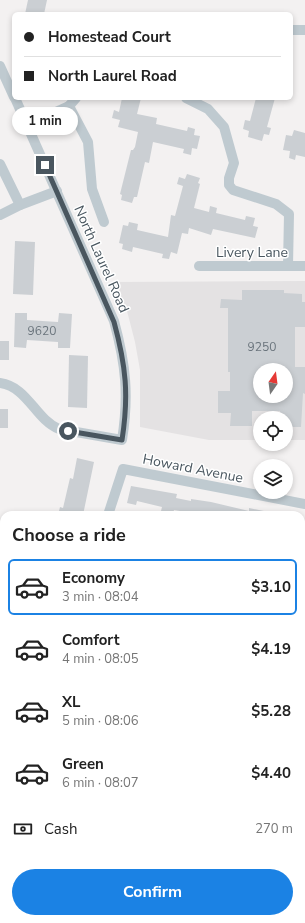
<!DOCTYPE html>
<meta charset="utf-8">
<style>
body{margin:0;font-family:"Nunito Sans",sans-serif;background:#f2f2f2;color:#222;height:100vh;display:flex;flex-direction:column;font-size:15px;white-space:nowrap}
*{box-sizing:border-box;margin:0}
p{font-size:13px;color:#767676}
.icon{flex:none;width:22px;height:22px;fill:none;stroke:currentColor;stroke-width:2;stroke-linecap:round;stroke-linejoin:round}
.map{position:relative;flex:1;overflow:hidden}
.sheet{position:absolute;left:0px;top:511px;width:305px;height:412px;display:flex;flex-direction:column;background:#fff;border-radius:12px 12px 0 0;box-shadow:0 2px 6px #0003}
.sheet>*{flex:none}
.top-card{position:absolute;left:12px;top:12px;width:281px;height:88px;border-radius:6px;box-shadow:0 2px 6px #0003;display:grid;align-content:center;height:88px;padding:0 12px;background:#fff}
.needle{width:26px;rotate:14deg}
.tools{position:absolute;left:253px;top:363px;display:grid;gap:8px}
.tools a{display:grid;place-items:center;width:40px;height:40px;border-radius:50%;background:#fff;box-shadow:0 2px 6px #0003;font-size:20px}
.end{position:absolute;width:18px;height:18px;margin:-9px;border:5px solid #49565f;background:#fff;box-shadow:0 0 0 2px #fff}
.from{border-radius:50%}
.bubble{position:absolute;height:28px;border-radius:14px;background:#fff;box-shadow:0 2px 6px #0003;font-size:13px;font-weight:700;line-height:28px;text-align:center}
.top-card b{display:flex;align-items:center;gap:14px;height:38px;font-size:15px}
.top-card b+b{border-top:1px solid #e0e0e0}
.top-card i{width:10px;height:10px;background:#222}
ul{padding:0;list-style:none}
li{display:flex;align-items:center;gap:12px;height:56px;margin:0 8px 6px;padding:0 4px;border:2px solid transparent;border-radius:6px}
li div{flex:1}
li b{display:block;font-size:15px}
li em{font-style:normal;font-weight:700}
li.active{border-color:#1b82e4}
li>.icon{width:36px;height:36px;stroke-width:1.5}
h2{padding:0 12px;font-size:18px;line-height:48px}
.pay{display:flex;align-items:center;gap:10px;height:44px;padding:0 12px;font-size:15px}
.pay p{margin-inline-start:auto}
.primary-button{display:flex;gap:8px;margin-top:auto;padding:8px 12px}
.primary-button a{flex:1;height:46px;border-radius:24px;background:#1b82e4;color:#fff;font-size:16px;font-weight:700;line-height:46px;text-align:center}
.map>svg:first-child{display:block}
.education{fill:#e4e2e3;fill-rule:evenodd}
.green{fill:#c1f0cf}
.building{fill:#cbcfd3;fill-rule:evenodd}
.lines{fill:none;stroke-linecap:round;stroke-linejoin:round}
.minor{stroke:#bfcad0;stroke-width:10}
.route{stroke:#49565f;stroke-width:5}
.labels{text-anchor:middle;stroke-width:3;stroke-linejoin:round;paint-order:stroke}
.number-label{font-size:12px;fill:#6a747c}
.street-label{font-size:14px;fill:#49565f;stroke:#fff}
</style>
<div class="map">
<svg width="305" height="923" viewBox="0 0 305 923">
<rect width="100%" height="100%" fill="#f3f1f1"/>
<path class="education" d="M305 281V440H286V418H260V440H209L140 427V370L135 342 126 307 114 282ZM260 370H286V396H260Z"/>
<polygon class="green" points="305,645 305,791 301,790 301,662"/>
<g class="building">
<polygon points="28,0 47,0 44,14 25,14"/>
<polygon points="122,98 141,98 137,114 157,118 156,124 187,131 188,127 195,129 194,135 200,136 197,149 192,148 191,155 183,153 184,149 153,142 149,163 145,162 137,197 134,197 132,203 121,200 122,195 120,194 131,150 133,150 135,147 138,132 118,127 120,120 112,118 114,110 119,112"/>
<polygon points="256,98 275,98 267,127 271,128 269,135 264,134 262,141 248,137 249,131 243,129 245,120 250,121"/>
<polygon points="294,130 305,133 305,157 296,155 295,160 289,158 290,151 283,150 286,135 292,136"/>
<polygon points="187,174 200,178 198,183 200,184 194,208 209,212 210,206 217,208 216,213 245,220 246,216 255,218 253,226 258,227 255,238 213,229 211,235 189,228 188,234 182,233 177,254 171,252 169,259 162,258 163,254 133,247 132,252 122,249 123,244 119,243 123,225 128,226 129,222 138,224 137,230 168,237 171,215 175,216 183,186 177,184 179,177 185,179"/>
<polygon points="15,241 35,242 33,295 13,294"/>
<path d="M242 290H284V293L302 294V302H305V327H295V367H305V394L303 393 301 427H286V418H280V411H252V426H230L231 413H218V391H230V372H228V308H220L221 299 242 300ZM260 370H286V396H260Z"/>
<polygon points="15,313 27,313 27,320 58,322 59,313 72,314 70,348 58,348 58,342 27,340 26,348 14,347"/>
<rect x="0" y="341" width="9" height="19"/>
<polygon points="69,355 88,356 87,408 68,407"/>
<rect x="0" y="409" width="8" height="19"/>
<polygon points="77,458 94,462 83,515 58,515 60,507 63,508 70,478 73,479"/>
<polygon points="131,486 177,494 176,498 191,501 191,499 211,502 249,511 249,508 269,512 269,515 204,515 174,510 173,514 161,511 162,507 137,501 136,505 127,503"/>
</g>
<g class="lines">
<g class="minor">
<polyline points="291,30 305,30"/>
<polyline points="0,66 14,97"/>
<polyline points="186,98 208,109 224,127 234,163 229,178 229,185 233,190 276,204 289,214 288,266"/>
<polyline points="69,106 88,142 92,189 104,222"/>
<polyline points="27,125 69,106 76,98"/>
<polyline points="0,164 20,205"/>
<polyline points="0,215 20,205 57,191"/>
<polyline points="199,266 305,266"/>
<path d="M0 383C28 387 35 419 59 429L122 440C129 396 126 365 114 321L15 98"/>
<polyline points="108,515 123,469 305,504"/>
<polyline points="0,575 4,576"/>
<polyline points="0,745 4,746"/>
<polyline points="0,885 4,886"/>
<polyline points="27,923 28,919"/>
<polyline points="258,923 259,919"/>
</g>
</g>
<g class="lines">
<path class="route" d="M45 165 114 322C126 366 129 395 122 440L68 431"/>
</g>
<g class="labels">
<g class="number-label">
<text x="42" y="335">9620</text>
<text x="262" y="351">9250</text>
</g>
<g class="street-label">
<text x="252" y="257">Livery Lane</text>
<text transform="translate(102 259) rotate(66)" y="5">North Laurel Road</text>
<text transform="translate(193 468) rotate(11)" y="5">Howard Avenue</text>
</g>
</g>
</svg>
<div class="tools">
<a><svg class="needle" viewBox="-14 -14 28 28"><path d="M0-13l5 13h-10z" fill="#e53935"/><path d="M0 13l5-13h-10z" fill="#767676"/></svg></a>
<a><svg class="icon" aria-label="locate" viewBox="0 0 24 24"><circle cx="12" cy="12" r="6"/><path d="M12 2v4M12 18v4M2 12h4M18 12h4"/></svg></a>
<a><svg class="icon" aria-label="layers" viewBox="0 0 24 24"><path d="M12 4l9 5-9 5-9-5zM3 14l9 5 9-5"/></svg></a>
</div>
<i class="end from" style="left:68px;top:431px"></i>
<i class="end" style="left:45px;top:165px"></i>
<div class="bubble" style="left:12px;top:107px;width:66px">1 min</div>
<div class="top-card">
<b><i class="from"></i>Homestead Court</b>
<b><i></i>North Laurel Road</b>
</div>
<section class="sheet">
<h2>Choose a ride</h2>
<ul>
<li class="active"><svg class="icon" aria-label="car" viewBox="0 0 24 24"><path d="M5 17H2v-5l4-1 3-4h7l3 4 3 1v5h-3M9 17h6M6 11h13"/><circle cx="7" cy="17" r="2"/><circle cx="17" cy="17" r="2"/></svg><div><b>Economy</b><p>3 min · 08:04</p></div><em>$3.10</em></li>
<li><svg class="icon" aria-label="car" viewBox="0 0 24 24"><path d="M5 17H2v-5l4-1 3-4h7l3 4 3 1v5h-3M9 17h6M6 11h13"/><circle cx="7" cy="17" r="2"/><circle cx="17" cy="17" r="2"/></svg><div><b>Comfort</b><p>4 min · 08:05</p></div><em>$4.19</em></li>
<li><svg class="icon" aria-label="car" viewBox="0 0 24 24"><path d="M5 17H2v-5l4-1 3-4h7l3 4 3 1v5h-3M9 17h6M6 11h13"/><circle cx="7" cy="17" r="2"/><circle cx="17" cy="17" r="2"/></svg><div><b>XL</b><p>5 min · 08:06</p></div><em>$5.28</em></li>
<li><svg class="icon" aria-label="car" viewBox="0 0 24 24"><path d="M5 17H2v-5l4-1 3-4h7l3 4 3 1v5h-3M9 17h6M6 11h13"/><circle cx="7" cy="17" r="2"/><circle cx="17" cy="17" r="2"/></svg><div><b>Green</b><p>6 min · 08:07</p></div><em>$4.40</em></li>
</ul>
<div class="pay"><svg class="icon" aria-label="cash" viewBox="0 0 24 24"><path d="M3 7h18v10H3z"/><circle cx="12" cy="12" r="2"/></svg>Cash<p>270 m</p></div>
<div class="primary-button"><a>Confirm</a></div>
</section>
</div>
